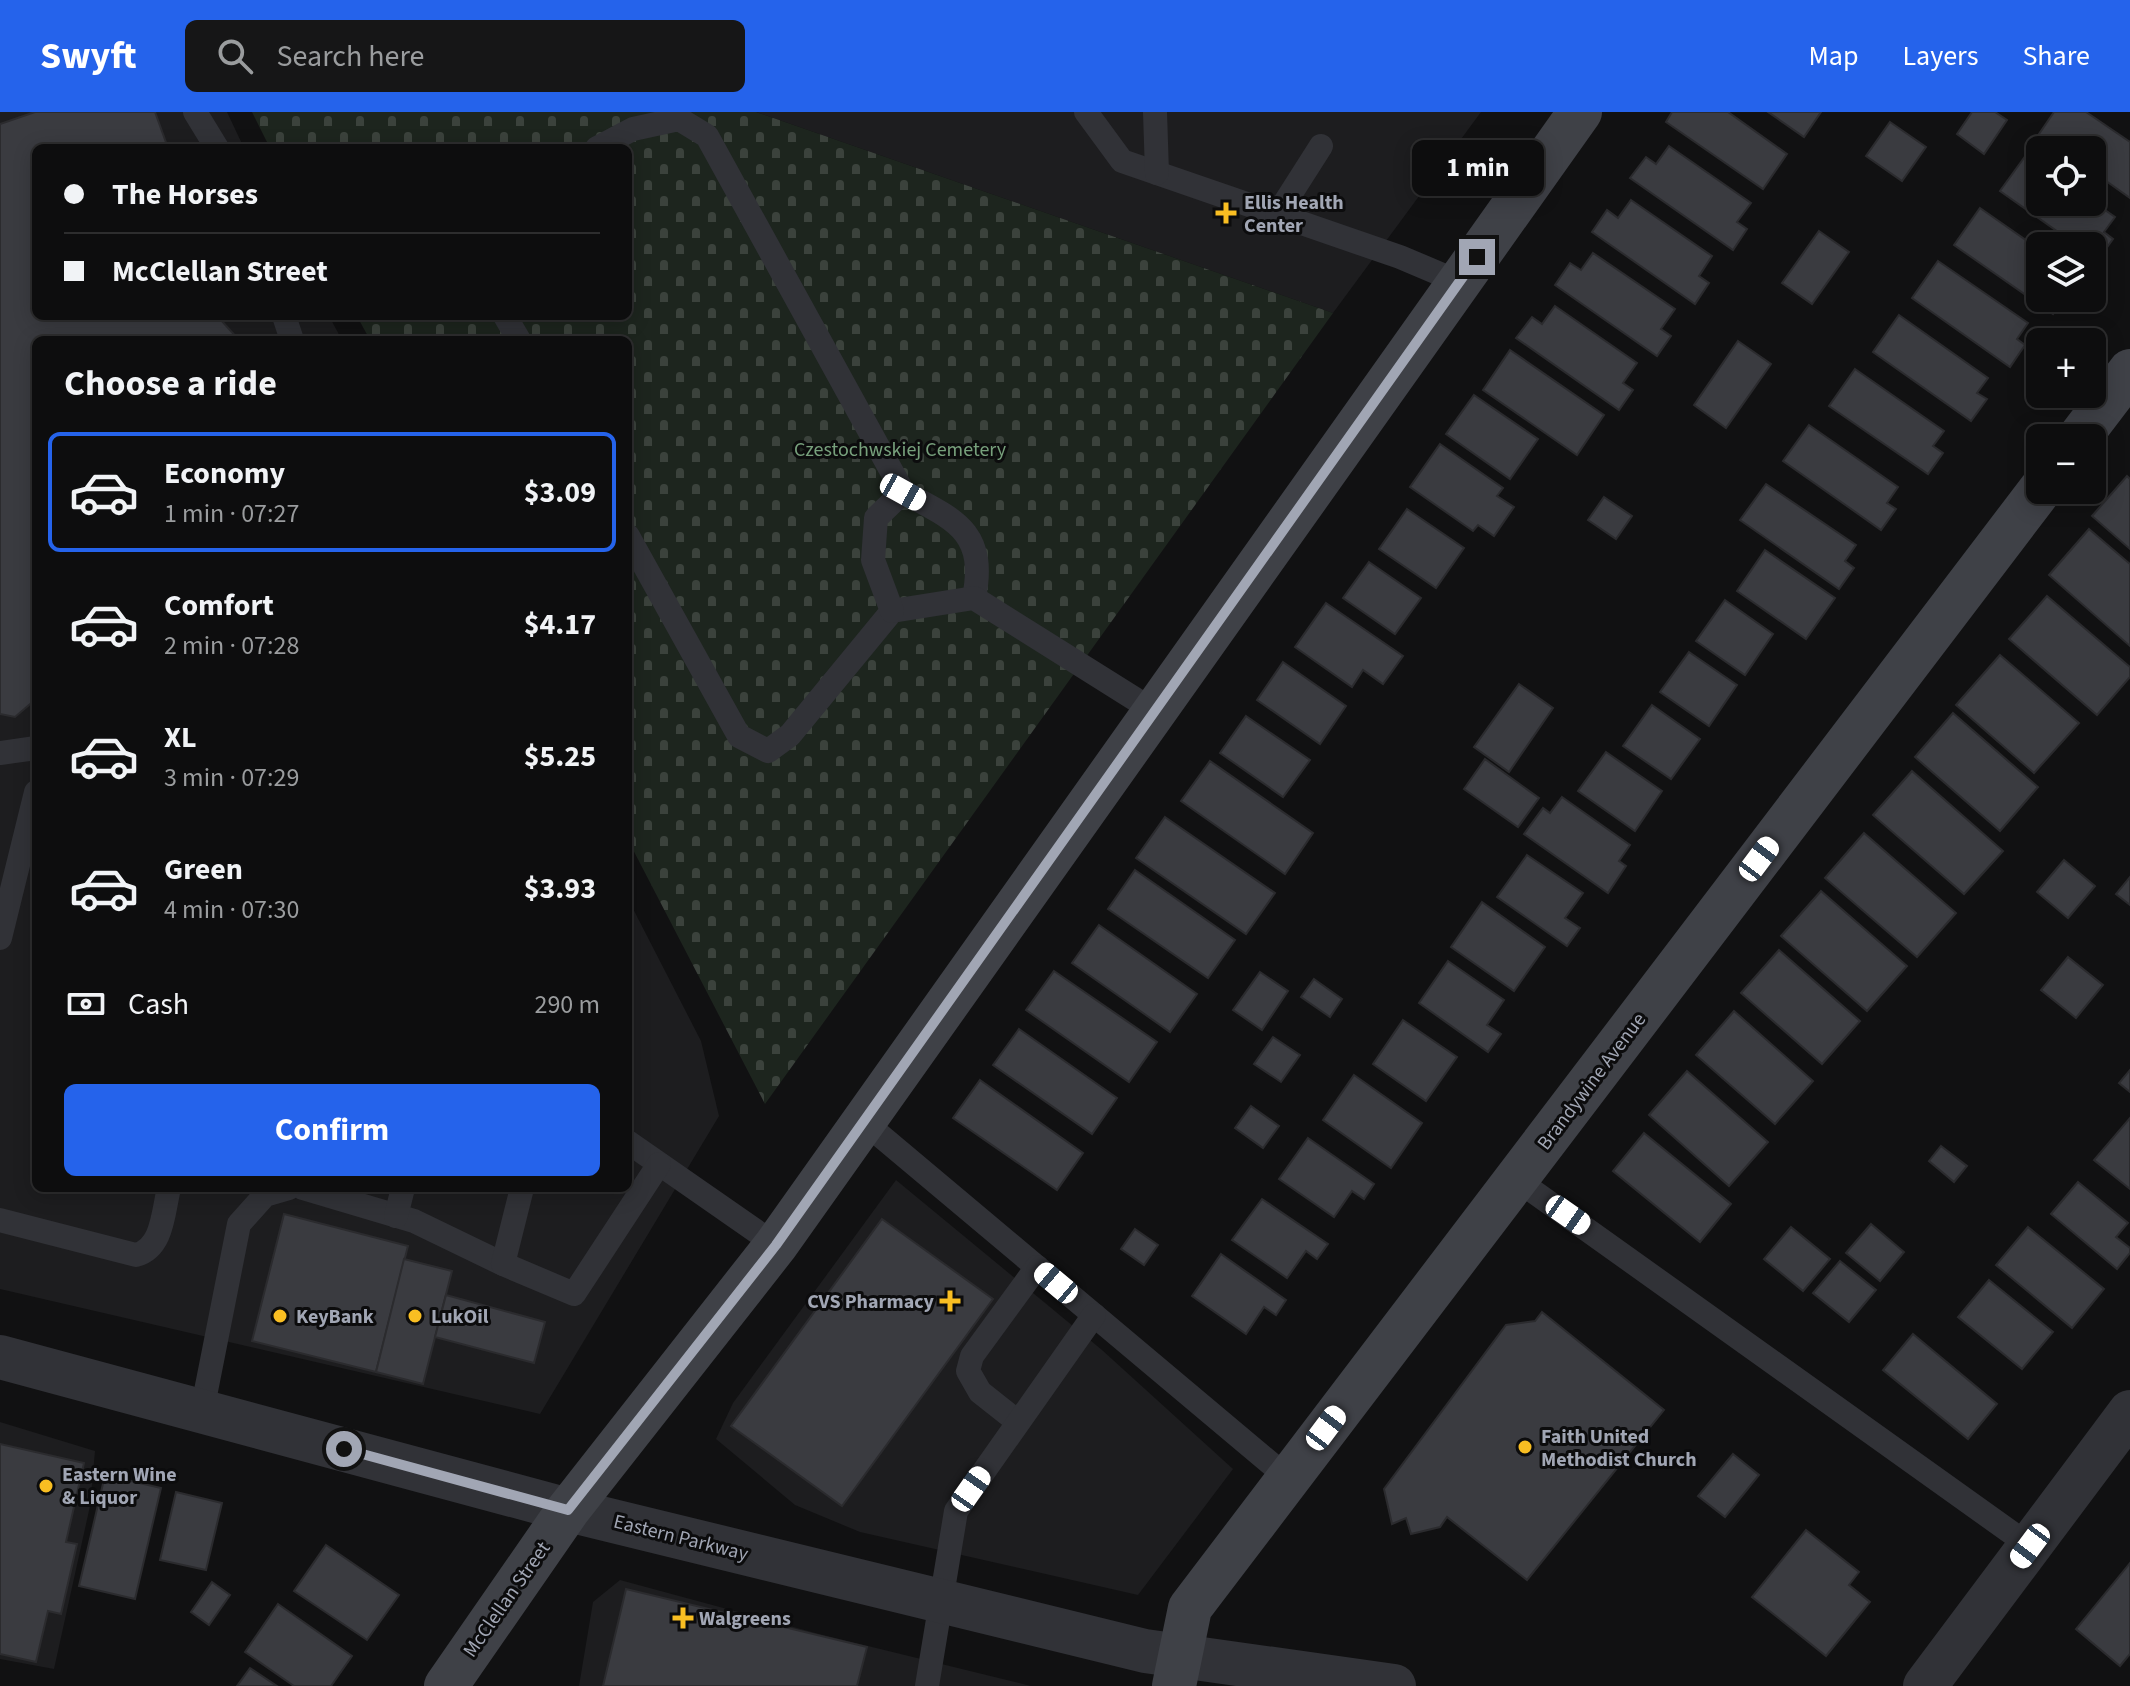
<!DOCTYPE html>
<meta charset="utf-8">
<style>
body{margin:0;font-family:"Source Sans 3",sans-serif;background:#161617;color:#f1f3f6;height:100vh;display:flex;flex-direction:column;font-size:30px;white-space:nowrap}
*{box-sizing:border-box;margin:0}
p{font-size:26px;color:#9a9c9e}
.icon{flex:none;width:44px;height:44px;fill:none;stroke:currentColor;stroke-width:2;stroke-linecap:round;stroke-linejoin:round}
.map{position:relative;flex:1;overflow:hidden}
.drawer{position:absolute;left:32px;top:224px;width:600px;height:856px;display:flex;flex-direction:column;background:#0d0d0e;border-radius:12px;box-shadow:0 4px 20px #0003,0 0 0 2px #2d2d2e}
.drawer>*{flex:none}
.guide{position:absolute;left:32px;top:32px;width:600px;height:176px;border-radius:12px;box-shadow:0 4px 20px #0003,0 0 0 2px #2d2d2e;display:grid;align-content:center;height:176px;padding:0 32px;background:#0d0d0e}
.buttons{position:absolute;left:2026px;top:24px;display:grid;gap:16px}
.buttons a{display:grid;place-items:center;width:80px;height:80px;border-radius:12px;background:#0d0d0e;box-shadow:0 4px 20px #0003,0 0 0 2px #2d2d2e;font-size:40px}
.end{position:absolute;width:36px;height:36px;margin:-18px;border:10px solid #a1a6b4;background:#111;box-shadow:0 0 0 4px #111}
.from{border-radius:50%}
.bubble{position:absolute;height:56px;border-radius:12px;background:#0d0d0e;box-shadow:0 4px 20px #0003,0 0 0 2px #2d2d2e;font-size:26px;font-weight:700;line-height:56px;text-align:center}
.car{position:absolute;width:24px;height:48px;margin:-24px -12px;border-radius:10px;box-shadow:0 0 6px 2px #0007;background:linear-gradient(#fff 24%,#345 0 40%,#fff 0 76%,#345 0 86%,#fff 0)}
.guide b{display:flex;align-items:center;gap:28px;height:76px;font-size:30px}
.guide b+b{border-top:2px solid #2d2d2e}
.guide i{width:20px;height:20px;background:#f1f3f6}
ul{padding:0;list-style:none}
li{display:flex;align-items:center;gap:24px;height:120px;margin:0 16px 12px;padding:0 16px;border:4px solid transparent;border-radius:12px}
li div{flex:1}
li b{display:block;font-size:30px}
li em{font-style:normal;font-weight:700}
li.current{border-color:#2563eb}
li>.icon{width:72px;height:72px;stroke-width:1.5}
h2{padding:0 32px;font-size:36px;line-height:96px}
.pay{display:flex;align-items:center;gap:20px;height:88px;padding:0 32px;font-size:30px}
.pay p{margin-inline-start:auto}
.button{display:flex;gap:16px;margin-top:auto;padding:16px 32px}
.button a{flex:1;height:92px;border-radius:12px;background:#2563eb;color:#fff;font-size:32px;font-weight:700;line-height:92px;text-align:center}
header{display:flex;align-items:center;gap:48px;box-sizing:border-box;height:112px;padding:0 40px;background:#2563eb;color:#fff}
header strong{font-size:38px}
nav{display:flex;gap:44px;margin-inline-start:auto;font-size:28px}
.search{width:560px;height:72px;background:#161617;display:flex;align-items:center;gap:20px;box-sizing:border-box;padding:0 28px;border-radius:12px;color:#9a9c9e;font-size:30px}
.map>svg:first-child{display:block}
.built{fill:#1d1d1f}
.cemetery{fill:url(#cemetery-stones)}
.building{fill:#3a3b40;stroke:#2b2b2e;stroke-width:2}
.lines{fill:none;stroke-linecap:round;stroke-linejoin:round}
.lane{stroke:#313237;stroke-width:24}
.street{stroke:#313237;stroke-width:44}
.secondary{stroke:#3f4147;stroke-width:44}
.route{stroke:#a1a6b4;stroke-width:10}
.poi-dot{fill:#f9be22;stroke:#0c0c0d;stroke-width:3}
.labels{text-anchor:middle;stroke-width:6;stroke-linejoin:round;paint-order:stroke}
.poi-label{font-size:20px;font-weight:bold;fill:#a1a6b4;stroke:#0c0c0d;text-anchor:start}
.park-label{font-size:20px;fill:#77a07c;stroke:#0c0c0d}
.street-label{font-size:20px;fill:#a1a6b4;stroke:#0c0c0d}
</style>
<header>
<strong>Swyft</strong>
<div class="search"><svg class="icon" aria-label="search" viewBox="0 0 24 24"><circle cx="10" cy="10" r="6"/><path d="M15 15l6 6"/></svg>Search here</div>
<nav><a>Map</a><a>Layers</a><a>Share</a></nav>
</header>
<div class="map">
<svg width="2130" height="1574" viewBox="0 0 2130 1574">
<defs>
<pattern id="cemetery-stones" width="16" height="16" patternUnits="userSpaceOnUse" patternTransform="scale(2)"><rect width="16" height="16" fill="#1d251e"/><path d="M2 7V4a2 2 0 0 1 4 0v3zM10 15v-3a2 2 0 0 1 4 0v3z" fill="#3b423c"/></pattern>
</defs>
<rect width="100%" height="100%" fill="#111112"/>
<g class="built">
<polygon points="0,0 227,0 244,36 36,36 36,204 329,204 342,228 36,228 36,1076 628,1076 628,787 701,929 719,1004 540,1302 0,1177"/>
<polygon points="756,0 1481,0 1333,201"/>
<polygon points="896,1068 1102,1238 1233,1357 1138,1483 860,1420 795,1393 716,1327 733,1291"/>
<polygon points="0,1310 95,1339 90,1394 54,1557 0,1547"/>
<polygon points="620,1468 819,1522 1031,1574 579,1574 593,1490"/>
</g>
<polygon class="cemetery" points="252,0 756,0 1333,201 765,992 628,728 628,228 370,228 357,204 628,204 628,36 270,36"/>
<g class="building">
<polygon points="35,0 155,0 168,36 36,36 36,204 223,204 220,207 239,228 36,228 36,587 15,605 0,602 0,12"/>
<polygon points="1672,0 1728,0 1787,42 1763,77 1666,10"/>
<polygon points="1768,0 1821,0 1804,25"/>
<polygon points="1972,0 1995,0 2007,8 1984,42 1957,22"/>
<polygon points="2054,0 2086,0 2130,30 2130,86 2092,59 2092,38 2062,38 2039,22"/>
<polygon points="1890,10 1926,35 1902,69 1866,44"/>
<polygon points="1669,34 1751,91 1737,110 1747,117 1733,138 1630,66 1646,45 1656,52"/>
<polygon points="2026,43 2040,52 2040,90 2092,89 2115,105 2104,120 2113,127 2098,148 2092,144 2092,134 2078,134 2000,79"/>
<polygon points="1631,88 1712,144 1699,164 1709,171 1695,192 1592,120 1607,98 1618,106"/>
<polygon points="1980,96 2040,138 2040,186 2064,186 2053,202 1954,133"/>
<polygon points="1819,119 1849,140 1812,192 1782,171"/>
<polygon points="1593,141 1675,197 1661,217 1671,224 1657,244 1555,173 1570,151 1581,158"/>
<polygon points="1938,149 2028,211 2017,227 2025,233 2010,255 1912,186"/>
<polygon points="1555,194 1637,251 1623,271 1633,278 1619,298 1516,226 1532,205 1542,212"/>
<polygon points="1899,203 1988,266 1977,281 1987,287 1971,309 1873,240"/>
<polygon points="1738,229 1771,252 1726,316 1694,293"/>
<polygon points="1510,238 1604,303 1577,343 1483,278"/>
<polygon points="1855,257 1944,319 1933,334 1943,341 1928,362 1829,294"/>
<polygon points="1474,283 1538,327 1510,367 1446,322"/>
<polygon points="1809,313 1898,375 1887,391 1896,397 1881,418 1783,349"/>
<polygon points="1440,332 1503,376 1497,384 1514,395 1494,424 1478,413 1473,419 1410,375"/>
<polygon points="2127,364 2130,367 2130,437 2092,404"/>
<polygon points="1766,372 1856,433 1845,449 1854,456 1839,477 1740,408"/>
<polygon points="1604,385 1632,404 1616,427 1588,408"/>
<polygon points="1407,397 1464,436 1436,476 1379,437"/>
<polygon points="2089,417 2130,452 2130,534 2049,463"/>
<polygon points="1765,438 1835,486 1806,527 1737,479"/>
<polygon points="1369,450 1421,486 1395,522 1343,486"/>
<polygon points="2047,484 2130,555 2130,565 2097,603 2009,527"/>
<polygon points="1725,488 1773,522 1745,563 1696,529"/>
<polygon points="1326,491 1403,544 1383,572 1363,558 1352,575 1295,535"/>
<polygon points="1689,540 1737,573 1709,614 1660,580"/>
<polygon points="2000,543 2079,611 2034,661 1956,593"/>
<polygon points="1283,550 1346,594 1320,632 1257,588"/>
<polygon points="1519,572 1553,596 1509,660 1474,635"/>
<polygon points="1652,593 1700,627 1671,667 1623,634"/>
<polygon points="1953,601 2038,675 2000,719 1915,645"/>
<polygon points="1246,604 1310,648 1283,685 1220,641"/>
<polygon points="1606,640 1662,679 1635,719 1578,679"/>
<polygon points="1485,647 1539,686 1518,715 1464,677"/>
<polygon points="1210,649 1313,721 1285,762 1181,689"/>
<polygon points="1912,659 2003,739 1964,782 1873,703"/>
<polygon points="1562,685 1630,733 1619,749 1626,754 1608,781 1524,722 1543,696 1550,701"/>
<polygon points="1165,705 1275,781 1246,822 1136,746"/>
<polygon points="1864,721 1956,801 1917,845 1825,766"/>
<polygon points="1527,743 1583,781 1565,806 1580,816 1567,834 1497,785"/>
<polygon points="2064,748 2095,774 2068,806 2037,780"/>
<polygon points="1135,758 1235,828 1208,866 1108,797"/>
<polygon points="2130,765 2130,793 2116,782"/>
<polygon points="1821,779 1907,854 1867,899 1781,824"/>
<polygon points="1482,790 1545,835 1514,879 1451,835"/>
<polygon points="1099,813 1197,882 1170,920 1072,851"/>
<polygon points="1779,838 1860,909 1822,952 1741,881"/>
<polygon points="2068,845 2103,873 2076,906 2041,878"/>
<polygon points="1448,849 1504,888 1487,913 1501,922 1488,940 1419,891"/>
<polygon points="1054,859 1157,930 1129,970 1026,898"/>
<polygon points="1260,860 1288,879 1262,918 1233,898"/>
<polygon points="1314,867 1342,887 1330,905 1301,885"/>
<polygon points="1734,899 1813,969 1775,1012 1696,943"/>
<polygon points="1403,908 1457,945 1426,989 1373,952"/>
<polygon points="1019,917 1117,986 1092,1022 993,953"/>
<polygon points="1273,925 1300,943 1281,970 1254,952"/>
<polygon points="2130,958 2130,980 2119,971"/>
<polygon points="1687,959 1768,1030 1729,1074 1649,1003"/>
<polygon points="1354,963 1422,1011 1391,1056 1323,1008"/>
<polygon points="980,968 1083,1041 1057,1078 953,1006"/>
<polygon points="1251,994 1279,1014 1263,1036 1235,1016"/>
<polygon points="2130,1006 2130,1077 2094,1048"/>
<polygon points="1644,1021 1731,1092 1700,1130 1613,1059"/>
<polygon points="1308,1026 1374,1072 1364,1087 1352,1079 1334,1105 1279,1067"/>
<polygon points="1941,1034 1967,1054 1954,1070 1929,1049"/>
<polygon points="2078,1070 2128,1111 2116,1125 2130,1136 2130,1141 2117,1157 2051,1102"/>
<polygon points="1262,1087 1328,1132 1317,1147 1306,1139 1287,1166 1232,1128"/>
<polygon points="284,1102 408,1134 376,1260 252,1229"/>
<polygon points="882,1107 993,1187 842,1394 731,1314"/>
<polygon points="1871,1112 1904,1140 1880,1169 1846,1141"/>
<polygon points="1791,1115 1830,1147 1803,1179 1764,1147"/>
<polygon points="2028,1115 2104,1177 2072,1216 1996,1153"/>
<polygon points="1135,1117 1158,1133 1144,1153 1121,1137"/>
<polygon points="1221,1142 1286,1188 1276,1203 1264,1195 1246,1222 1192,1184"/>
<polygon points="404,1147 452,1159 423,1272 376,1260"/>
<polygon points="1840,1149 1876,1178 1849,1210 1813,1181"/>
<polygon points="1989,1168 2053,1220 2022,1257 1958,1205"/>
<polygon points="446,1183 545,1210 534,1251 435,1225"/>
<polygon points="1542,1200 1664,1298 1527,1468 1447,1405 1440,1415 1411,1422 1406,1406 1392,1412 1384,1377 1506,1213 1535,1209"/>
<polygon points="1913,1222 1997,1292 1968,1327 1883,1258"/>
<polygon points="0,1332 84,1351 66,1430 77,1432 61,1502 48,1499 36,1550 0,1542"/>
<polygon points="1733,1342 1759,1363 1725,1405 1698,1384"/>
<polygon points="105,1363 161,1376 135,1487 79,1474"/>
<polygon points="176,1380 222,1391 206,1458 160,1448"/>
<polygon points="1806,1418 1859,1460 1849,1473 1870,1490 1826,1544 1752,1485"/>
<polygon points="326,1433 399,1483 367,1528 294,1479"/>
<polygon points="2130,1451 2130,1542 2120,1554 2076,1517"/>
<polygon points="212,1470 230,1483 209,1513 191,1500"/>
<polygon points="626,1477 867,1535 857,1574 603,1574"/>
<polygon points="278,1492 352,1544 331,1574 294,1574 245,1540"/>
<polygon points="250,1556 277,1574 237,1574"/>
</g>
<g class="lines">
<g class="lane">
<polyline points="195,0 217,36"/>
<polyline points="1086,0 1122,49 1400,145 1459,170"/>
<polyline points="1155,0 1157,61"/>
<path d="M597 36 633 17 679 7 707 24 903 380C955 408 987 419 974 486"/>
<polyline points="1277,103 1321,34"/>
<polyline points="284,204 292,228"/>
<polyline points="505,204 519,228"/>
<polyline points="628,424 739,624 768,639 790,623 892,499 974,486 1154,599"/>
<polyline points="892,499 873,448 876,406 903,380"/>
<polyline points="0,641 36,636"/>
<polyline points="0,826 36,680"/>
<polyline points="863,1009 1288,1366"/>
<polyline points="628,1030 776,1133"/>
<polyline points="1516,1067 2030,1434"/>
<polyline points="303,1076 414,1109 503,1152"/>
<polyline points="522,1076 503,1152 574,1182 659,1052"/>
<polyline points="396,1104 403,1076"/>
<path d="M0 1108 136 1143C163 1136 163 1100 169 1076"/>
<polyline points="202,1299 239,1112 265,1083 289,1076"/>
<polyline points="1018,1310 980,1280 968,1259 972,1244 1037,1155"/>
<polyline points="927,1574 956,1399 1094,1203"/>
</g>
<g class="street">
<polyline points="0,1245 568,1398 1145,1539 1394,1574"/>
<polyline points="1925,1574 2130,1300"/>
</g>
<g class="secondary">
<polyline points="2079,326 2130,259"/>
<polyline points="446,1574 568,1398 776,1133 1580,0"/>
<polyline points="1174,1574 1190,1496 2040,378"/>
</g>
</g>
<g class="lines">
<polyline class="route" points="344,1337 568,1398 776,1133 1477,145"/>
</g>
<g class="poi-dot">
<path d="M1222 89h8v8h8v8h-8v8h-8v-8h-8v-8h8z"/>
<path d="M946 1177h8v8h8v8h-8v8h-8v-8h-8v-8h8z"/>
<circle cx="280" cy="1204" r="8"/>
<circle cx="415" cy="1204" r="8"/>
<circle cx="1525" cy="1335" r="8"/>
<circle cx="46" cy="1374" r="8"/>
<path d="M679 1494h8v8h8v8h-8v8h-8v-8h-8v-8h8z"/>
</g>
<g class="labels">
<g class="poi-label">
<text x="1244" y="97">Ellis Health<tspan x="1244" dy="23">Center</tspan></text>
<text x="934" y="1196" text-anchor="end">CVS Pharmacy</text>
<text x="296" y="1211">KeyBank</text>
<text x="431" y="1211">LukOil</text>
<text x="1541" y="1331">Faith United<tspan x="1541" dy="23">Methodist Church</tspan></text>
<text x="62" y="1369">Eastern Wine<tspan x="62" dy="23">&amp; Liquor</tspan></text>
<text x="699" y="1513">Walgreens</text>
</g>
<g class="park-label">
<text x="900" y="344">Czestochwskiej Cemetery</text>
</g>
<g class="street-label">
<text transform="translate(1591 969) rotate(-53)" y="7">Brandywine Avenue</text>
<text transform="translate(681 1425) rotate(14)" y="7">Eastern Parkway</text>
<text transform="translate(506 1487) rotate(-55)" y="7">McClellan Street</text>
</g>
</g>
</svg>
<div class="buttons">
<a><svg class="icon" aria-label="locate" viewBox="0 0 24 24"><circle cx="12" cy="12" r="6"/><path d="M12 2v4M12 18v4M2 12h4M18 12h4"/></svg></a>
<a><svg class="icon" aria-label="layers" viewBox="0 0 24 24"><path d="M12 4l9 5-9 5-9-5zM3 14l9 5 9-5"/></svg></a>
<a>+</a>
<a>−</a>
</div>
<i class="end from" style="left:344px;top:1337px"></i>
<i class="end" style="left:1477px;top:145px"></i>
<div class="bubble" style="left:1412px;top:28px;width:132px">1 min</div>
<i class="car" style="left:903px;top:380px;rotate:119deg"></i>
<i class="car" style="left:1759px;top:747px;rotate:37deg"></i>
<i class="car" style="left:1568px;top:1103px;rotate:125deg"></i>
<i class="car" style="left:1056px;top:1171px;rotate:310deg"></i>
<i class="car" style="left:1326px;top:1316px;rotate:37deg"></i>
<i class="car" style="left:971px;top:1377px;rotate:35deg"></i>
<i class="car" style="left:2030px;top:1434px;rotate:217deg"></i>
<div class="guide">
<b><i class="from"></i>The Horses</b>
<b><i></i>McClellan Street</b>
</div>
<section class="drawer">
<h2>Choose a ride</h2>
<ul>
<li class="current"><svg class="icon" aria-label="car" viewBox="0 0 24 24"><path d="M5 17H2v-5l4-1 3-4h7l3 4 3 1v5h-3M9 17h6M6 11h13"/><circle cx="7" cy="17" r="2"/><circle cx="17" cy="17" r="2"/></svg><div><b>Economy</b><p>1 min · 07:27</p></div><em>$3.09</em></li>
<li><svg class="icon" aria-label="car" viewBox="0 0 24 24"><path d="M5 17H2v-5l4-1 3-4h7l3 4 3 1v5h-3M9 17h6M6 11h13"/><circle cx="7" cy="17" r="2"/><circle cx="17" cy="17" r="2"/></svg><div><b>Comfort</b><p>2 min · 07:28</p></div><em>$4.17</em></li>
<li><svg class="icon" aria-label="car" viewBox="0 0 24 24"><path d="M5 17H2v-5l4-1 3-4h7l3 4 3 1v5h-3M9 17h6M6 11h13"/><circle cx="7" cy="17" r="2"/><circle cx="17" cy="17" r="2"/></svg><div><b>XL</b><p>3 min · 07:29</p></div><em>$5.25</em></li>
<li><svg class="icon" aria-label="car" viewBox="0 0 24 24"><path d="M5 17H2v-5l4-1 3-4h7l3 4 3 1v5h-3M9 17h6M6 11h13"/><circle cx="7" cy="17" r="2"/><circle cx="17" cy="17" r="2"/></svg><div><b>Green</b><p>4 min · 07:30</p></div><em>$3.93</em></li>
</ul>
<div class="pay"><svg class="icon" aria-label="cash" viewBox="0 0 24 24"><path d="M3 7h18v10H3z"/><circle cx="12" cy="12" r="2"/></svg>Cash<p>290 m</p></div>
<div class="button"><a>Confirm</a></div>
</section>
</div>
